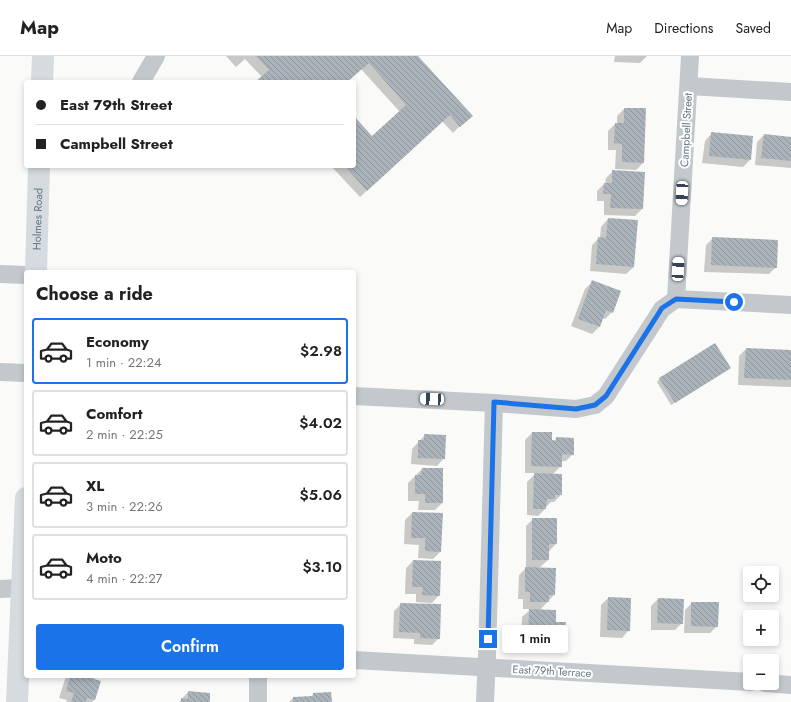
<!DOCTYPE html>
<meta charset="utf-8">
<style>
body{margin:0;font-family:Jost,sans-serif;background:#f6f6f6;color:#222;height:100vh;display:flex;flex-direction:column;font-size:15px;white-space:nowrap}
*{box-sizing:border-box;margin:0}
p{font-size:13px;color:#767676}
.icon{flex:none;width:22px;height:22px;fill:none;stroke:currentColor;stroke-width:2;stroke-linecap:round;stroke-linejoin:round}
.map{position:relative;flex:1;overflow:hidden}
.side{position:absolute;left:24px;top:214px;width:332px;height:408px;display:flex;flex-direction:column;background:#fff;border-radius:4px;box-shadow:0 2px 6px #0003}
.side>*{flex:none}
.guide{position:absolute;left:24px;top:24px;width:332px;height:88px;border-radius:4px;box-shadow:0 2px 6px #0003;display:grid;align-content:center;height:88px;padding:0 12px;background:#fff}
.tools{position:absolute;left:743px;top:510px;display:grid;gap:8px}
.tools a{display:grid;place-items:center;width:36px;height:36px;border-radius:4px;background:#fff;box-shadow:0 2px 6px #0003;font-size:20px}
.end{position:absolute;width:18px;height:18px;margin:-9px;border:5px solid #1a73e8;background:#fff;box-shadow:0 0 0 2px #fff}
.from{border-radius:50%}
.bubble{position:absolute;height:28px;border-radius:4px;background:#fff;box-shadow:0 2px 6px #0003;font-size:13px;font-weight:600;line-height:28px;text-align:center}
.car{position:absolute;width:12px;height:24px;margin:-12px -6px;border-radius:5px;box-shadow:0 0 3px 1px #0007;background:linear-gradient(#fff 24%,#345 0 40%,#fff 0 76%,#345 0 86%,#fff 0)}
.guide b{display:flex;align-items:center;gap:14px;height:38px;font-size:15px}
.guide b+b{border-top:1px solid #e0e0e0}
.guide i{width:10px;height:10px;background:#222}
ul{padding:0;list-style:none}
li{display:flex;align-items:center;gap:12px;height:66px;margin:0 8px 6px;padding:0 4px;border:2px solid #e0e0e0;border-radius:4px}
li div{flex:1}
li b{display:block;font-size:15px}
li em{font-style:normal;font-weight:600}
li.selected{border-color:#1a73e8}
li>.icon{width:36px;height:36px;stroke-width:1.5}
h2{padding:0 12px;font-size:18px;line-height:48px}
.primary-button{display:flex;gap:8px;margin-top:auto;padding:8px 12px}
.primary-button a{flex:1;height:46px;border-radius:4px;background:#1a73e8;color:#fff;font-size:16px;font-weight:600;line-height:46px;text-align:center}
header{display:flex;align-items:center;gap:24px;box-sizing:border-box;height:56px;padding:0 20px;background:#fff;border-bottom:1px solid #e0e0e0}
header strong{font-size:19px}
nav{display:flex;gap:22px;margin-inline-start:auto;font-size:14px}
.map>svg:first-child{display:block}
.shadow{fill:#0003}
.building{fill:url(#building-back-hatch)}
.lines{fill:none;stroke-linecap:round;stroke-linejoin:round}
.minor{stroke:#c3c8cc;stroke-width:18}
.major{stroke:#d6dbdf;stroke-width:22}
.route{stroke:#1a73e8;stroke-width:5}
.labels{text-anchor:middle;stroke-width:4;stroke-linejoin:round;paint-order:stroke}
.street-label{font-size:11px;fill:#657683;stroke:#fff}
</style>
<header>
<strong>Map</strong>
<nav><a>Map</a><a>Directions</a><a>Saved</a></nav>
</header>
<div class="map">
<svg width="791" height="646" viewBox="0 0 791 646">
<defs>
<pattern id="building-back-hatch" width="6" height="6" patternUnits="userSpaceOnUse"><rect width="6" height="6" fill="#aab3b9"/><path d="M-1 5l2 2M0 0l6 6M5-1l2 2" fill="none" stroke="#8e969c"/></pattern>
</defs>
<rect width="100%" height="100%" fill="#fafaf8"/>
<g class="shadow">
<polygon points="226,0 417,0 464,66 453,77 442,65 360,141 331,110 354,110 354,62 372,81 400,56 361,13 347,26 257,26 262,21 245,3 236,11"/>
<polygon points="615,0 647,0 640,7 614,6"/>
<polygon points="624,53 643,107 636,114 615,113 616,94 608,94 608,75 615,68 617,68 617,60"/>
<polygon points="712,77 750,104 743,111 702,107 705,85"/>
<polygon points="764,79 791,82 791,112 755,109 757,86"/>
<polygon points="613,115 642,153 635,160 604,159 604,145 597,145 597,135 604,128 605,128 606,122"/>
<polygon points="608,163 634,211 626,218 590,215 592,189 599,182 600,182 601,171"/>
<polygon points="713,182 776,211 769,218 704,216 706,189"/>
<polygon points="592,226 612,256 605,263 602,262 599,271 592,278 571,270 585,233"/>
<polygon points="746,293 791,295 791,331 738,329 739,300"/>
<polygon points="726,315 671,349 657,326 660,322"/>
<polygon points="532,377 551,385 553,386 557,382 573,398 566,405 561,405 561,410 552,419 561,439 554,446 551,446 547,450 545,450 545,453 538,460 527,459 527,426 536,417 525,417 525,384"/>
<polygon points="425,379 444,402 437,410 411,408 412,393"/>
<polygon points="422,413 442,447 435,454 418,454 419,445 408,445 408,427"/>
<polygon points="412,457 440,496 433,503 418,502 419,489 404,488 405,464"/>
<polygon points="533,463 556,488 549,495 548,504 539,512 554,539 539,555 555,567 564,583 557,590 541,590 536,595 521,594 522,561 531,553 523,553 523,543 518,543 519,519 526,512 526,470"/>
<polygon points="413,505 439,539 432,547 416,546 416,538 405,538 406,512"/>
<polygon points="608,542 629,574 622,582 600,581 601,549"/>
<polygon points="658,543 682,567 675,574 651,574 651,550"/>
<polygon points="692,547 717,570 710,577 684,577 685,554"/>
<polygon points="401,548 439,582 432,589 414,588 414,583 393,582 394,555"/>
<polygon points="66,620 94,620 94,644 92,646 66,646 67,644 59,642"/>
<polygon points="188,636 209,646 179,646"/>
<polygon points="314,638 331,646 289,646 293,642 310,641"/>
</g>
<g class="building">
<polygon points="256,0 418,0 473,60 460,71 450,59 367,135 345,110 354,110 354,60 372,80 406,49 369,7 347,26 255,26 269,14"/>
<polygon points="624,52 646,52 644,107 622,106 622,88 614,87 615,67 624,67"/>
<polygon points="711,76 753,80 751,104 709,100"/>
<polygon points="764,78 791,81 791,105 761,102"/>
<polygon points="612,114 645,116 643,153 610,152 611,138 603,138 604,127 612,127"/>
<polygon points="608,162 638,164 634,211 596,208 598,181 606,182"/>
<polygon points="712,181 778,184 777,212 711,209"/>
<polygon points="592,224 621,235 613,257 606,254 600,271 578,263"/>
<polygon points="715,287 731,312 675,347 659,322"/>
<polygon points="746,292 791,294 791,324 744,322"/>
<polygon points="532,376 552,376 552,384 556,385 556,381 574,382 574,399 562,398 562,411 531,410"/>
<polygon points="424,378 446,379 445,403 418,402 418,384 424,384"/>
<polygon points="422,412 443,412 443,447 425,447 425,438 415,438 415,419 421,419"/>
<polygon points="534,417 562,418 562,439 555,439 555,443 547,443 546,453 533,453"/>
<polygon points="412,456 443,457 441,496 425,495 425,482 411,482"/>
<polygon points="532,462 557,462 557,488 549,488 549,504 532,504"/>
<polygon points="413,504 441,505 440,540 422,539 423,531 412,531"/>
<polygon points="525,511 556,512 555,539 549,539 549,546 530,546 530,536 525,536"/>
<polygon points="608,541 631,542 630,575 607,574"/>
<polygon points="658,542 684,543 683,568 657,567"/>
<polygon points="691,546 719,546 718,571 691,570"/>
<polygon points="400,547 441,548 440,583 420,582 420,577 399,576"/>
<polygon points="529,553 556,554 556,566 566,566 565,584 547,583 548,580 544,580 544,588 528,587"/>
<polygon points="70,620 95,620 94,623 101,625 95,644 87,642 86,646 71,646 74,637 66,635"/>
<polygon points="188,635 210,637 210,646 181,646 181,642 188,643"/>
<polygon points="331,636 332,646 293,646 293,641 313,640 313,637"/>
</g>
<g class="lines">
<g class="minor">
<polyline points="141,26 156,0"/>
<polyline points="689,30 791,36"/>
<polyline points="0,218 26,219"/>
<polyline points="676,243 690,0"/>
<polyline points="0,316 26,317"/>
<polyline points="354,340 494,347 576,353 595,349 606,340 662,253 676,243 791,249"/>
<polyline points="0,533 22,532 26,533"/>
<polyline points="354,604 750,626"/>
<polyline points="258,620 258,646"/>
<polyline points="765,627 791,629"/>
<polyline points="485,646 487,599 494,347"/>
</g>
<g class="major">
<polyline points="42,26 43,0"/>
<path id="s1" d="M36 216 39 110"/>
<polyline points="17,646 26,442"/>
</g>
</g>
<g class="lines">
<polyline class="route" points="488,583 494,346 576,353 595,349 606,340 662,252 676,243 734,246"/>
</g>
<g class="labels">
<g class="street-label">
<text transform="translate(686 74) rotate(-87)" y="4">Campbell Street</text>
<text dy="4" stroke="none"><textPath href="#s1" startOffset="53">Holmes Road</textPath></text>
<text transform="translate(552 615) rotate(3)" y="4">East 79th Terrace</text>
</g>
</g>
</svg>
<div class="tools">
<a><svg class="icon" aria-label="locate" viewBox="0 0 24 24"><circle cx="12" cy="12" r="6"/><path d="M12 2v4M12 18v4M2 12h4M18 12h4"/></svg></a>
<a>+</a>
<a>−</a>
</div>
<i class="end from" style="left:734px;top:246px"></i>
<i class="end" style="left:488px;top:583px"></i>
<div class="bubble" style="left:502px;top:569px;width:66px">1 min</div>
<i class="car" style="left:682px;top:137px;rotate:183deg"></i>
<i class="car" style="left:678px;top:213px;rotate:3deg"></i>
<i class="car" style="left:432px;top:343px;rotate:273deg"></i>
<div class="guide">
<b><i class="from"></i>East 79th Street</b>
<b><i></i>Campbell Street</b>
</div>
<section class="side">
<h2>Choose a ride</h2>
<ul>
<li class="selected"><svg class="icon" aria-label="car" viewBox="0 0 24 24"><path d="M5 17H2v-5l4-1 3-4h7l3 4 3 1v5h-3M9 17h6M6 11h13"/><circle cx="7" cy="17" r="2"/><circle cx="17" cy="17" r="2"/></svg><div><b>Economy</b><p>1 min · 22:24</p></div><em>$2.98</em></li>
<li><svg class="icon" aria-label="car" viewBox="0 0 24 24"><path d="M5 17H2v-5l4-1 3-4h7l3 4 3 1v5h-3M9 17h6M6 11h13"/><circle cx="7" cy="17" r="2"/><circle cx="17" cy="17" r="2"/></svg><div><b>Comfort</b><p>2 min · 22:25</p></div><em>$4.02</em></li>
<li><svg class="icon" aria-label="car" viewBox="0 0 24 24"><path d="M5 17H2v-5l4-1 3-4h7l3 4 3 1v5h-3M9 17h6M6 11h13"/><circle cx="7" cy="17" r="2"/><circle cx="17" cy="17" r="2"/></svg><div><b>XL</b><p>3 min · 22:26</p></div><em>$5.06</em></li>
<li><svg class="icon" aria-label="car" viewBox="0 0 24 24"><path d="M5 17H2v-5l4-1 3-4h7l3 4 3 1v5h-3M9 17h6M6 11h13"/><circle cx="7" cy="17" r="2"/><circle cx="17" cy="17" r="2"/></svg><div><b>Moto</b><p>4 min · 22:27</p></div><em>$3.10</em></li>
</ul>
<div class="primary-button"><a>Confirm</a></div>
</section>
</div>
